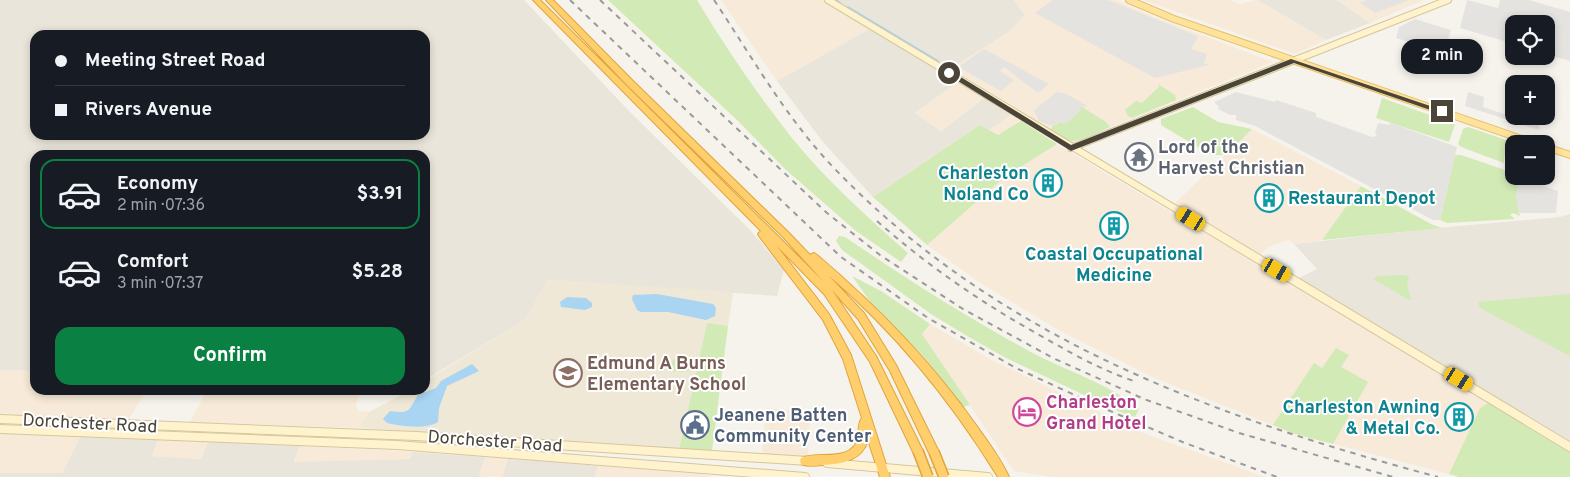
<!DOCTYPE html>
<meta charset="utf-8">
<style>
body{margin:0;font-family:Overpass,sans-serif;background:#20242c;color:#f1f3f6;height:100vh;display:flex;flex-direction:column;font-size:19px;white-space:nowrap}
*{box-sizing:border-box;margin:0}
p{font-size:16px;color:#9ea1a6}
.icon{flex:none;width:28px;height:28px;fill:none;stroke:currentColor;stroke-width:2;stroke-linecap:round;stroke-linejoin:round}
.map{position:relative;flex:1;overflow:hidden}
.side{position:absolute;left:30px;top:150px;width:400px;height:245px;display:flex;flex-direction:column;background:#171b24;border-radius:15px;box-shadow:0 2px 8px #0003}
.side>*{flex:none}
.top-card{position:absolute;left:30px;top:30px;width:400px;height:110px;border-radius:15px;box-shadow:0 2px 8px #0003;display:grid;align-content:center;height:110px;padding:0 25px;background:#171b24}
.fabs{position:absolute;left:1505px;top:15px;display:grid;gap:10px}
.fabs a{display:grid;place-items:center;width:50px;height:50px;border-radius:10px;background:#171b24;box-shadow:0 2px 8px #0003;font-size:25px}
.end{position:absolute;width:22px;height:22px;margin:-11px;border:6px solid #4b4439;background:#fff;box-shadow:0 0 0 2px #fff}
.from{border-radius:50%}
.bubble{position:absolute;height:35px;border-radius:15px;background:#171b24;box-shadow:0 2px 8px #0003;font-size:16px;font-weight:700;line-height:35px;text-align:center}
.car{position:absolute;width:15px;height:30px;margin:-15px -8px;border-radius:6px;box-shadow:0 0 4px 1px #0007;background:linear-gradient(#f5c518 24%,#345 0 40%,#f5c518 0 76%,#345 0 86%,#f5c518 0)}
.top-card b{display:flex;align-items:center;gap:18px;height:48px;font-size:19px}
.top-card b+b{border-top:1px solid #363941}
.top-card i{width:12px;height:12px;background:#f1f3f6}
ul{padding:9px 0 0;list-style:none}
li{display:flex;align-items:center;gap:15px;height:70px;margin:0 10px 8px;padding:0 15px;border:2px solid transparent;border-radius:15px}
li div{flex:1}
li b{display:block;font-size:19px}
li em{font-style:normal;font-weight:700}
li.on{border-color:#0b8043}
li>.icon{width:45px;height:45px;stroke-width:1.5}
.cta{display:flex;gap:10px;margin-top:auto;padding:10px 25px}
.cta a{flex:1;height:58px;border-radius:15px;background:#0b8043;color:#fff;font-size:20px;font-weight:700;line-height:58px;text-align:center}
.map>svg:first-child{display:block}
.residential{fill:#eae5da;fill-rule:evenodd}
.commercial{fill:#f7ead8}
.education{fill:#efe8d6}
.green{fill:#d2eab5}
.parking{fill:#e5e3e0}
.water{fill:#a9d4f2}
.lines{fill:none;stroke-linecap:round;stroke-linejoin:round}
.stream{stroke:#a9d4f2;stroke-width:2}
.secondary-far1-casing{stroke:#d6c79b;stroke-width:8}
.secondary-casing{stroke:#d6c79b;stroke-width:10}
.primary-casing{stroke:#e6c16a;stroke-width:8}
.highway-casing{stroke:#e0a43c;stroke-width:2}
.secondary-far1{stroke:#fff3cd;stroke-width:6}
.secondary{stroke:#fff3cd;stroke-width:8}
.primary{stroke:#ffe39c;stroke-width:6}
.highway{fill:#ffcf6e;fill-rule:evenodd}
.rail{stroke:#9a9a9a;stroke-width:2;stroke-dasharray:5.5 5.5;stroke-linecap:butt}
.highway-bridge-casing{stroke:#e0a43c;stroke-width:12;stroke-linecap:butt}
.highway-bridge{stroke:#ffcf6e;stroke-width:9}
.route{fill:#4b4439}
.labels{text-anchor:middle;stroke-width:4;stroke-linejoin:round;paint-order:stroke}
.worship-label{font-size:18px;font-weight:bold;fill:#5b616d;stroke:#fff;text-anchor:start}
.culture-label{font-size:18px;font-weight:bold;fill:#0d838f;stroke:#fff;text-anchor:end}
.education-label{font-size:18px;font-weight:bold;fill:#785e54;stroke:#fff;text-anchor:start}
.hotel-label{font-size:18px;font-weight:bold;fill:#b23c85;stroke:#fff;text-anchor:start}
.service-label{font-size:18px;font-weight:bold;fill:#4e5e75;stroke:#fff;text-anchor:start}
.street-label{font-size:18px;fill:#4b4439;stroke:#fff}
</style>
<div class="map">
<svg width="1570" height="477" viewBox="0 0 1570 477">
<rect width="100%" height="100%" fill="#f6f3ec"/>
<g class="residential">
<path d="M0 0H524L628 110 751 231 784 270 777 296 548 280 525 320 425 380V155H35V371L0 370ZM35 35H425V135H35Z"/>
<polygon points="831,0 1014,0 1025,15 1010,31 949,70"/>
<polygon points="1257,0 1337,0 1370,23 1326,40"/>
<polygon points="871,28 961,80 915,113 941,131 987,96 1014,113 989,130 980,125 873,197 823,142 777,81"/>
<polygon points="1570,214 1570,442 1297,279 1317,269 1294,244 1448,227 1560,217"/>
<polygon points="80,437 158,440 152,456 201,459 208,442 300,446 294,461 410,459 412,452 485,457 479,476 489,477 0,477 0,473 62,473"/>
<polygon points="508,459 568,463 598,466 595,477 502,477"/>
</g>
<g class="commercial">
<polygon points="721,0 824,0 871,28 777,81"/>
<polygon points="1014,0 1116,0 1154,17 1273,62 1073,142 1065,141 949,70 1010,31 1025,15"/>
<polygon points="1143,0 1229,0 1239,4 1257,0 1326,40 1295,54"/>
<polygon points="1337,0 1424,0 1370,23"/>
<polygon points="961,80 987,96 941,131 915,113"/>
<polygon points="1014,113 1024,119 998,135 989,130"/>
<polygon points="1252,129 1361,186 1322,240 1294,244 1289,240 1268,247 1260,255 1174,204"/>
<polygon points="1057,144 1492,404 1488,403 1480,408 1449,474 1295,434 1157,379 1060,331 982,284 927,245 1005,177"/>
<polygon points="930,324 992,360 1143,433 1265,477 1050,477 1014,471 922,334"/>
<polygon points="0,370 35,371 35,390 146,390 129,419 0,415"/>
<polygon points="253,390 360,390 356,405 358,411 369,412 360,428 190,422 206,392 250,394"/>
<polygon points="766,408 810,412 808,456 762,454"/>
<polygon points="0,433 75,437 80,437 62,473 0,473"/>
<polygon points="158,440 198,441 208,442 201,459 152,456"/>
<polygon points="300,446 402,451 412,452 410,459 294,462"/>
<polygon points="485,457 508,459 502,477 479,476"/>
<polygon points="598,466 696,473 715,477 595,477"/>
</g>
<polygon class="education" points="548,280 733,292 728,326 707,324 679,450 360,428 369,412 411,390 425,390 425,381 525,320"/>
<g class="green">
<path d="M608 0H697C726 48 757 94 792 138 826 180 867 217 908 253L901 262 856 231 785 169 736 119Z"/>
<polygon points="1158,84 1175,95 1176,100 1132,118 1128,116 1125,110 1136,101 1142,103 1159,87"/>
<polygon points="1382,98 1455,124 1449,142 1376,118"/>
<path d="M1082 107 1106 122 1110 127C1092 135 1064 153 1050 130L1053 126 1081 110 1078 108Z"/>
<polygon points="1193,107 1218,122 1252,129 1226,155 1211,155 1161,125 1161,119"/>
<polygon points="1021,121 1057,144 1005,177 927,245 873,197 980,125 998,135"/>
<polygon points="1468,127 1506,140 1504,163 1461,147 1458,144 1463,129"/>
<polygon points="1455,155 1461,155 1514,173 1514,176 1520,176 1516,196 1520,216 1513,213 1510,215 1515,219 1447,223 1440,220"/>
<polygon points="1361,186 1433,225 1442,228 1322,240"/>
<path d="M839 236 845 237C905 278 965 316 1029 351 1064 370 1108 383 1139 409L1135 417 1120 412 1006 358 967 336 931 314 842 250 836 241Z"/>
<polygon points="1406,275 1409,278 1407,285 1411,299 1409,300 1373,279 1377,276"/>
<polygon points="852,276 881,291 930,324 922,334 970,405 963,407 924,357 874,307"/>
<polygon points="1570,294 1570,356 1480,308 1478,302"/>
<polygon points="707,323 728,326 712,451 679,450"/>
<polygon points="1336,348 1349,355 1341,367 1368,382 1333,444 1295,434 1273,425 1314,363 1322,368"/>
<polygon points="677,357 691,364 690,370 683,372 670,371 667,365"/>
<polygon points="1488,403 1570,452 1570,477 1459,477 1449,474 1480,408"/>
</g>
<g class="parking">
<polygon points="1053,0 1108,0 1198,36 1191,49 1207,54 1204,63 1209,65 1155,78 1035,13"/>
<polygon points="1367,0 1409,0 1375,13 1360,3"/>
<polygon points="1467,0 1498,8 1500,0 1529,0 1570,12 1570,61 1546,54 1546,24 1514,24 1514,44 1460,28"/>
<polygon points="1415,19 1451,30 1444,54 1396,38 1399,27"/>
<polygon points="984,49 1049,84 1038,93 1004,67 1000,71 1014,80 1001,91 958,67"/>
<polygon points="1057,92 1067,94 1087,106 1077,108 1082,110 1065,124 1058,122 1053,126 1039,121 1034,110"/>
<polygon points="1236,92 1275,102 1276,100 1316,113 1316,117 1372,137 1377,136 1375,133 1378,123 1389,125 1391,123 1457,147 1440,220 1433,220 1255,126 1236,120 1236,115 1230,115 1218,109 1219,107 1214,102"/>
<polygon points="1468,92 1484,97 1483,107 1525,121 1526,116 1540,116 1539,130 1465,106"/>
<polygon points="1520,178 1558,191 1556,213 1521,213 1518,211 1516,196"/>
</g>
<g class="water">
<polygon points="657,294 713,304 716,308 715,316 706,320 668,312 641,312 637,310 632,299 633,295"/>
<polygon points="567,297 586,298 592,303 592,307 585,310 561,307 560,302"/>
<path d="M472 364 479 371 447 386 439 408 438 422C425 430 401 426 387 423L383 419 390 411C411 414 408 411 418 395L436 388 441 381Z"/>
</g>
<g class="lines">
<g class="stream">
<polyline points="836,0 840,3"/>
<polyline points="848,7 938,61"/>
</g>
<defs>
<g id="secondary-far1">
<polyline points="828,0 1181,212"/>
<polyline points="1071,148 1448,0"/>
</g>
<g id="secondary">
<polyline points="1179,211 1570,447"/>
<polyline points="0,419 416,436 808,461"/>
<polyline points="0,429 397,445 805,477"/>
<polyline points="827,463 988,477"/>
</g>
<g id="primary">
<polyline points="1129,0 1174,19 1536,144"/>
<polyline points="1546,147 1570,155"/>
</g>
<path id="highway" d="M533 0H540L825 283 783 237 627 85 546 0H553L633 81 789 233 810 255 814 253 817 255C877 306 931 361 976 425 988 442 1001 459 1009 477H998C951 401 896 333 828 275L864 313 896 365 939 452 938 455 934 457 930 455 890 371 858 319 832 290 876 356 923 451 922 454 918 456 914 454 870 362 824 294 776 245 829 314 851 355 890 477H880L868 440C862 461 841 464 822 465 815 466 808 467 801 464L800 461 801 458C818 451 843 461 855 445 861 436 856 425 862 418L843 359 823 320 759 236 758 234 761 231Z"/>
</defs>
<use href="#secondary-far1" class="secondary-far1-casing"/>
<use href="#secondary" class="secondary-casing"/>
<use href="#primary" class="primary-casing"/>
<use href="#highway" class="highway-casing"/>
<use href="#secondary-far1" class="secondary-far1"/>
<use href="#secondary" class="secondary"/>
<use href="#primary" class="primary"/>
<use href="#highway" class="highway"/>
<g class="rail">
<polyline points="570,0 841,257 928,318 1016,368 1094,404 1185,443 1277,477"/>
<polyline points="600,0 827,213 880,255 963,309 1053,358 1144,399 1239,433 1393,477"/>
<path d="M714 0C752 57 786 118 834 168 998 339 1214 417 1438 477"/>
<path d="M877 221C930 268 988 307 1050 341 1078 357 1106 372 1137 382"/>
</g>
<defs>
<g id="highway-bridge">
<polyline points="918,451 928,477"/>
<polyline points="934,452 944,477"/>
</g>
</defs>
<use href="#highway-bridge" class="highway-bridge-casing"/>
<use href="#highway-bridge" class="highway-bridge"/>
</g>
<polygon class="route" points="1291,59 1445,111 1439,113 1294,63 1071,151 945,73 951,71 1071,145"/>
<defs>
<symbol id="temple-ring" viewBox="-11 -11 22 22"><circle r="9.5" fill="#fff" stroke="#6b7280" stroke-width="1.5"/><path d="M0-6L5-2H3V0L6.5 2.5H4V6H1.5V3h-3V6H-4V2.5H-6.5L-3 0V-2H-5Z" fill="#6b7280"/></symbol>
<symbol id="building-ring" viewBox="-11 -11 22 22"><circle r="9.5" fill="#fff" stroke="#0f9aa8" stroke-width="1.5"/><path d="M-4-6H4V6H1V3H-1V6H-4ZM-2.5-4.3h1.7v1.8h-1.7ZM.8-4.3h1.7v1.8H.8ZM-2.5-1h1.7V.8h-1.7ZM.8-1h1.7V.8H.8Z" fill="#0f9aa8"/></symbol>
<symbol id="school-ring" viewBox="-11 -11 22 22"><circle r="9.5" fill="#fff" stroke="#8d6e63" stroke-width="1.5"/><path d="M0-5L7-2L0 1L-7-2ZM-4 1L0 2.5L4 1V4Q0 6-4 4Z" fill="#8d6e63"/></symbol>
<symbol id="hotel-ring" viewBox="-11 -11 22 22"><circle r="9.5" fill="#fff" stroke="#d1479c" stroke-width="1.5"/><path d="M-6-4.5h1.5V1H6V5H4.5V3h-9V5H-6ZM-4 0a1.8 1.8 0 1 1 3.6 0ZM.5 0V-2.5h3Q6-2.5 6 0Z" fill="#d1479c"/></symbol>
<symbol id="civic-ring" viewBox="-11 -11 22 22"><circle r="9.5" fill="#fff" stroke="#5c6f8a" stroke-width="1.5"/><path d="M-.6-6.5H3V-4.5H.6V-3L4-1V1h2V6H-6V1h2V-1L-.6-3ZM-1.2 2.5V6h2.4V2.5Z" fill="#5c6f8a"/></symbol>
</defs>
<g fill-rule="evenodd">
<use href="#temple-ring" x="1123" y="141" width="32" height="32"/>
<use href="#building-ring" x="1032" y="167" width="32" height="32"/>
<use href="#building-ring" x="1253" y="182" width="32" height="32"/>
<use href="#building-ring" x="1098" y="210" width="32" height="32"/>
<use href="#school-ring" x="552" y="357" width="32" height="32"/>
<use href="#hotel-ring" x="1011" y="396" width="32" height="32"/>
<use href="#building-ring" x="1443" y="401" width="32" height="32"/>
<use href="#civic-ring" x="679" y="409" width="32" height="32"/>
</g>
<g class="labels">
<g class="worship-label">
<text x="1158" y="153">Lord of the<tspan x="1158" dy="21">Harvest Christian</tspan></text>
</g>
<g class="culture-label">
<text x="1029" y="179">Charleston<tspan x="1029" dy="21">Noland Co</tspan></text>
<text x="1288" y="204" text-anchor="start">Restaurant Depot</text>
<text x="1114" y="260" text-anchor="middle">Coastal Occupational<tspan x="1114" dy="21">Medicine</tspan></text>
<text x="1440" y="413">Charleston Awning<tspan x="1440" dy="21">&amp; Metal Co.</tspan></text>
</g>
<g class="education-label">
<text x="587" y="369">Edmund A Burns<tspan x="587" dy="21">Elementary School</tspan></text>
</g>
<g class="hotel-label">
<text x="1046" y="408">Charleston<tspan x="1046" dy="21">Grand Hotel</tspan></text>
</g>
<g class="service-label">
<text x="714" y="421">Jeanene Batten<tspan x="714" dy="21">Community Center</tspan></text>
</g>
<g class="street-label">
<text transform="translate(90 423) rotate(3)" y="6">Dorchester Road</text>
<text transform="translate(495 441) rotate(4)" y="6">Dorchester Road</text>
</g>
</g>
</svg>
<div class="fabs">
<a><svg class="icon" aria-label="locate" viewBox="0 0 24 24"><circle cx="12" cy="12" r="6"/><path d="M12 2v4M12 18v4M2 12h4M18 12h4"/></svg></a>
<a>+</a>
<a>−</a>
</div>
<i class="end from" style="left:949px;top:73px"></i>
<i class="end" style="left:1442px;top:111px"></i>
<div class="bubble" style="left:1401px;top:39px;width:82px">2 min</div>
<i class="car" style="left:1191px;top:219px;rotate:301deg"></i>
<i class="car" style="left:1277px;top:270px;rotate:120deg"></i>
<i class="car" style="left:1459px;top:379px;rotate:121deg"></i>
<div class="top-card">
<b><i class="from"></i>Meeting Street Road</b>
<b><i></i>Rivers Avenue</b>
</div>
<section class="side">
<ul>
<li class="on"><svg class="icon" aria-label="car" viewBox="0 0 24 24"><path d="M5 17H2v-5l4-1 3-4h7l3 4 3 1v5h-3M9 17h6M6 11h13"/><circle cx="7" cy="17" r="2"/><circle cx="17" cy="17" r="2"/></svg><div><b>Economy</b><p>2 min · 07:36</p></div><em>$3.91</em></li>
<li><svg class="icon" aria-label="car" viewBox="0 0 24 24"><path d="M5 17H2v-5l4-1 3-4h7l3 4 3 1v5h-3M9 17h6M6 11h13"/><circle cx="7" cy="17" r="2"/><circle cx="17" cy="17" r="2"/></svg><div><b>Comfort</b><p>3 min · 07:37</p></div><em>$5.28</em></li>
</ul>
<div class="cta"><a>Confirm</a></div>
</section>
</div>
